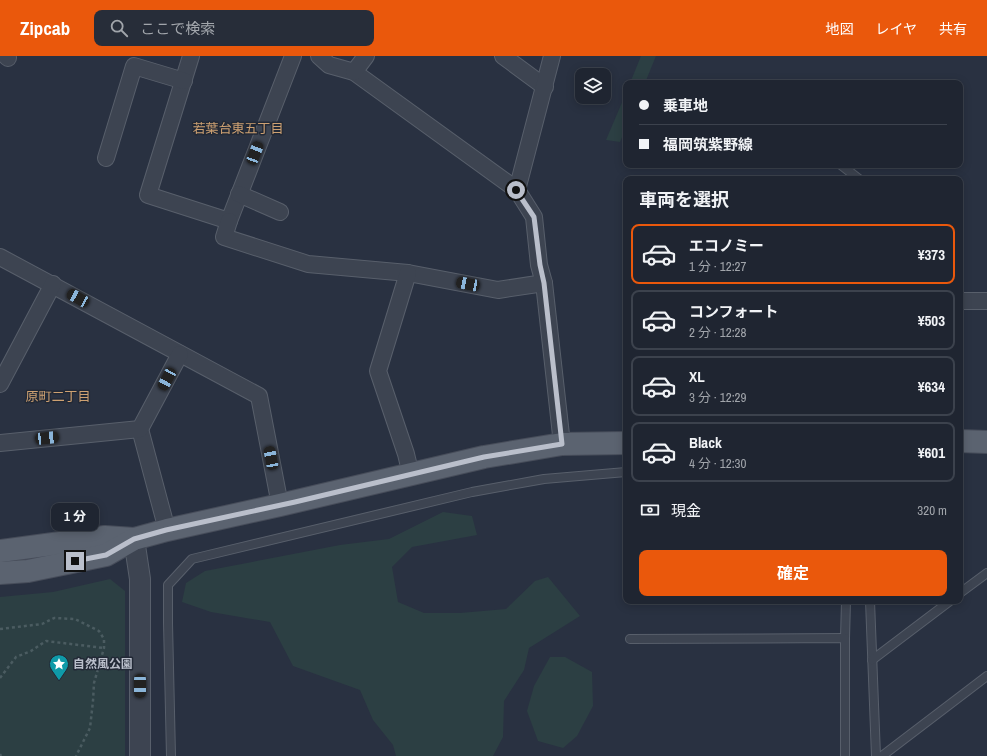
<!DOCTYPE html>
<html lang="ja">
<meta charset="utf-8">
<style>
body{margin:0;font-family:"Archivo Narrow","Noto Sans JP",sans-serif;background:#272d39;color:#f1f3f6;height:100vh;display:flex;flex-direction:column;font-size:15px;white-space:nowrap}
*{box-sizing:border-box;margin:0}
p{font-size:13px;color:#a1a5ab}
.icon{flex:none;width:22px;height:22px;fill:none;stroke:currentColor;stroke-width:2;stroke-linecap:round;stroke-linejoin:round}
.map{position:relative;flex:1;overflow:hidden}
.side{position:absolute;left:623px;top:120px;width:340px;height:428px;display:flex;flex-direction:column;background:#1f2531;border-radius:8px;box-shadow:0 2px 10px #0003,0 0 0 1px #3c424d}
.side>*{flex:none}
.hud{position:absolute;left:623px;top:24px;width:340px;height:88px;border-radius:8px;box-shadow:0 2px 10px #0003,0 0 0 1px #3c424d;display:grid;align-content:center;height:88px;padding:0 16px;background:#1f2531}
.tools{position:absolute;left:575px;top:12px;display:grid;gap:8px}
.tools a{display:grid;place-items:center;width:36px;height:36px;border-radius:8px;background:#1f2531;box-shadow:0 2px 10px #0003,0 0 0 1px #3c424d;font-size:20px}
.end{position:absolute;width:18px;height:18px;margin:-9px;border:5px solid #babfcb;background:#111;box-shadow:0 0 0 2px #111}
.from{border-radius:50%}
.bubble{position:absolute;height:28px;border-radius:8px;background:#1f2531;box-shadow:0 2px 10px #0003,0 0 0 1px #3c424d;font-size:13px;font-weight:700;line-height:28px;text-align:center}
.car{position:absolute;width:12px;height:24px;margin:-12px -6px;border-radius:5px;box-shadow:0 0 3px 1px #0007;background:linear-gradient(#222 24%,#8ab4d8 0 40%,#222 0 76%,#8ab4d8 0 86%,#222 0)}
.hud b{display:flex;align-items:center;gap:14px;height:38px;font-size:15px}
.hud b+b{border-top:1px solid #3c424d}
.hud i{width:10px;height:10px;background:#f1f3f6}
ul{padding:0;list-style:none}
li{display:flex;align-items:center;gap:12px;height:60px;margin:0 8px 6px;padding:0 8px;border:2px solid #3c424d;border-radius:8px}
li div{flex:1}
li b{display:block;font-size:15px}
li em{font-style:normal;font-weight:700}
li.active{border-color:#ea580c}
li>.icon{width:36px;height:36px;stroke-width:1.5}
h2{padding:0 16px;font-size:18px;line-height:48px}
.pay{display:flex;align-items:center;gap:10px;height:44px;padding:0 16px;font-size:15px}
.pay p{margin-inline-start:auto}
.primary-button{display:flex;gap:8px;margin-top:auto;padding:8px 16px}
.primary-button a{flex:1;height:46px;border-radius:8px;background:#ea580c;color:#fff;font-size:16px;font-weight:700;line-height:46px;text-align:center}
header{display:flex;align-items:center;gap:24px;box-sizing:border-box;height:56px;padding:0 20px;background:#ea580c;color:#fff}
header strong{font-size:19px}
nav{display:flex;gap:22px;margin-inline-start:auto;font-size:14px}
.search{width:280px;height:36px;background:#272d39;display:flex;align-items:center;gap:10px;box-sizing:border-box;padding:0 14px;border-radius:8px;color:#a1a5ab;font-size:15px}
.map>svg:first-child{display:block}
.green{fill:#2c3f43}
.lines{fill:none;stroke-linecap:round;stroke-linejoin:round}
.service-casing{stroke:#585f6b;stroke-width:10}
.minor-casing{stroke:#585f6b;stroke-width:18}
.tertiary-casing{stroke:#585f6b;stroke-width:22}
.primary-casing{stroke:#474d5a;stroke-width:24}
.path{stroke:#4b5c61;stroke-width:2.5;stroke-dasharray:3 3;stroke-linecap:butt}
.service{stroke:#3d4451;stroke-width:8}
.minor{stroke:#3d4451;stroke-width:16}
.tertiary{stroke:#3d4451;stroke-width:20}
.primary{stroke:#5b6370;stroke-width:22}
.route{stroke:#babfcb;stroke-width:5}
.labels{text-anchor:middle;stroke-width:3;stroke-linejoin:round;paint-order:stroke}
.poi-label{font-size:12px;font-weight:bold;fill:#babfcb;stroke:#222936;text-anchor:start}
.neighbourhood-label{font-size:13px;fill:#cea172;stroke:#222936}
</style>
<header>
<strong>Zipcab</strong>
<div class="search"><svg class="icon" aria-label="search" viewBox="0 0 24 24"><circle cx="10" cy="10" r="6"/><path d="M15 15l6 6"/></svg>ここで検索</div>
<nav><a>地図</a><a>レイヤ</a><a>共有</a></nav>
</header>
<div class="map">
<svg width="987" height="700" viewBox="0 0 987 700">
<rect width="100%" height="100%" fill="#293141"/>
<g class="green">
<polygon points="641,0 656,0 645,27 630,27"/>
<polygon points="626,37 626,72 620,86 606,84"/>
<polygon points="443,456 472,460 477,479 412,491 392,511 398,546 424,557 460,557 506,553 535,525 548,521 580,560 529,592 524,614 504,645 503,681 493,700 396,700 393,689 373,664 360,634 293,610 270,566 211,556 182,546 186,527 205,515 340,489 389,483"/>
<polygon points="110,523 125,535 125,700 0,700 0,541 53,536"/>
<polygon points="550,601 565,601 592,616 593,650 577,680 563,692 538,685 527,655 534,630"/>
</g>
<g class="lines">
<defs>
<g id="service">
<polyline points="841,109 859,123"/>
<polyline points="960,537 987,517"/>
<polyline points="870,545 876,700"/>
<polyline points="845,582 846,545"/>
<polyline points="630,583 845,582 845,700"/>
<polyline points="872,604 950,545"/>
<polyline points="171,700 168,567 168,529 192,503 472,436 544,423 626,416"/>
<polyline points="882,700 987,620"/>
</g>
<g id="minor">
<polyline points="6,0 8,2"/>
<polyline points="191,0 148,139 229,165 293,0"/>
<polyline points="319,0 329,9 354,16 517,134 534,161 539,209 544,227 562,388"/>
<polyline points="503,0 545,31"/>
<polyline points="354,16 366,0"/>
<polyline points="106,102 134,10 184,25"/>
<polyline points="517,134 552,0"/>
<polyline points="239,138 280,156"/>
<polyline points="229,165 224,181 308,208 408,217 498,234 544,227"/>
<polyline points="0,201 259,340 280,449"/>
<polyline points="408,217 378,315 406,398 411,419"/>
<polyline points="960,245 987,245"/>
<polyline points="0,328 53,228"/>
<polyline points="140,373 167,474"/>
<polyline points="0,387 140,373 180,298"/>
</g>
<polyline id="tertiary" points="134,483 140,523 140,700"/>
<g id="primary">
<polyline points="960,385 987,386"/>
<polyline points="0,495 105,481 134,483"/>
<polyline points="0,517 28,515 106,499 134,483 167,474 280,449 484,401 562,388 626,387"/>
</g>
</defs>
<use href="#service" class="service-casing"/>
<use href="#minor" class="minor-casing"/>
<use href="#tertiary" class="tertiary-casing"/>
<use href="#primary" class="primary-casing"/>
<g class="path">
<polyline points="0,573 42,568 54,562 75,563 99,575 104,583 104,592 94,627 93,645 90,672 76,700"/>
<polyline points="0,622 16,601 31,595 46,585 104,592"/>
<polyline points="0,698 1,700"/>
</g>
<use href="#service" class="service"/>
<use href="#minor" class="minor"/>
<use href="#tertiary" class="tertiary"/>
<use href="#primary" class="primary"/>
</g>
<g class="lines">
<polyline class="route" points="75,505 106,499 134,483 166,474 295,446 484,401 562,388 544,227 540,209 534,161 516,134"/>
</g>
<defs>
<symbol id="sight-pin" viewBox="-11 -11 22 30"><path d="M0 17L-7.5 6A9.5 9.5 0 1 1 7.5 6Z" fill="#0f9aa8" stroke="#222936"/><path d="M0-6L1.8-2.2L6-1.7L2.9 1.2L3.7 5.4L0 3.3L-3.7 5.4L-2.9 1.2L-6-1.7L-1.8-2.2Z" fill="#fff"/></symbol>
</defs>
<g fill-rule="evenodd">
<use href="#sight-pin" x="48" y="597" width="22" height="30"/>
</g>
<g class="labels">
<g class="poi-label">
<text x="73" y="612">自然風公園</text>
</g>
<g class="neighbourhood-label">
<text x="238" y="77">若葉台東五丁目</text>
<text x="58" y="345">原町二丁目</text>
</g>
</g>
</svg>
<div class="tools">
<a><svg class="icon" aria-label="layers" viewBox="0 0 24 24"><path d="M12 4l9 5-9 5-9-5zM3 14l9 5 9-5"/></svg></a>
</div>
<i class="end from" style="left:516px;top:134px"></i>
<i class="end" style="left:75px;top:505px"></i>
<div class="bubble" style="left:51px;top:447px;width:48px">1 分</div>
<i class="car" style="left:255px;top:97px;rotate:21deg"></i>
<i class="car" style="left:468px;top:228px;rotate:281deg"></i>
<i class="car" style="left:78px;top:242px;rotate:299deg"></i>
<i class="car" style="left:167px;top:323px;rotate:208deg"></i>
<i class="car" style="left:47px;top:382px;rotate:84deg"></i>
<i class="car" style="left:271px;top:402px;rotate:349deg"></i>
<i class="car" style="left:140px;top:630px;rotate:180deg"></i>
<div class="hud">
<b><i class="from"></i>乗車地</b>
<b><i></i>福岡筑紫野線</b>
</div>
<section class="side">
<h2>車両を選択</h2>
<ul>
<li class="active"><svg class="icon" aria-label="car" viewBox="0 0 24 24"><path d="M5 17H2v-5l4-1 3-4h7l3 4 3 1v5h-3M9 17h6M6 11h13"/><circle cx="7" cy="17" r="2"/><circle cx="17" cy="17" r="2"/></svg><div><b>エコノミー</b><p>1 分 · 12:27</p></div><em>¥373</em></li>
<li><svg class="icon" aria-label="car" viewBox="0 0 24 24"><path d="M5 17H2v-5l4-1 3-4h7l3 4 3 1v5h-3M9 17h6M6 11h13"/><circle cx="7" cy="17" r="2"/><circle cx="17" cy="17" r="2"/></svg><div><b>コンフォート</b><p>2 分 · 12:28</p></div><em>¥503</em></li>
<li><svg class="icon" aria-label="car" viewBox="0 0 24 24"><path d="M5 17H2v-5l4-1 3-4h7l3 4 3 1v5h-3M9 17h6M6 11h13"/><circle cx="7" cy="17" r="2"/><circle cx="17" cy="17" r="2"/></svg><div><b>XL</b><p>3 分 · 12:29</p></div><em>¥634</em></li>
<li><svg class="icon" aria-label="car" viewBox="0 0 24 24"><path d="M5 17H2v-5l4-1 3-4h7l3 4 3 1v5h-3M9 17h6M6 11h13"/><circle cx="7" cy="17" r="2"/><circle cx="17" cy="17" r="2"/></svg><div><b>Black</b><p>4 分 · 12:30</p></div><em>¥601</em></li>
</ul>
<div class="pay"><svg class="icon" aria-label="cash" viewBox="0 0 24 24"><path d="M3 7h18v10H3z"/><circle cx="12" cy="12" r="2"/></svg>現金<p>320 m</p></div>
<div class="primary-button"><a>確定</a></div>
</section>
</div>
